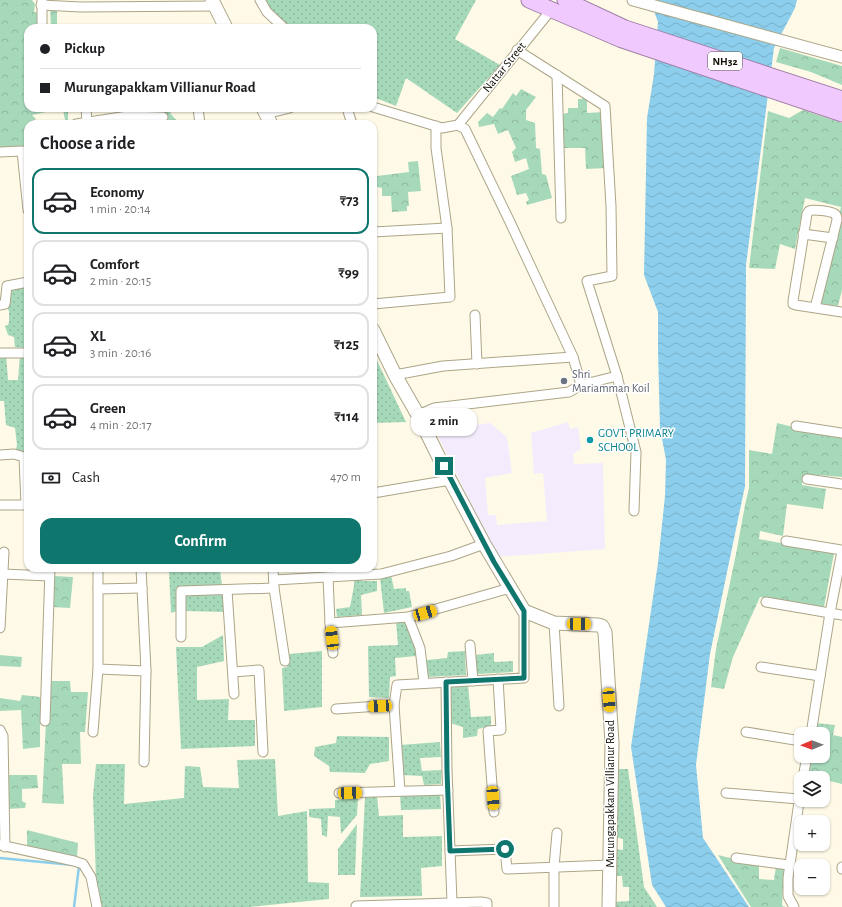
<!DOCTYPE html>
<meta charset="utf-8">
<style>
body{margin:0;font-family:"Alegreya Sans",sans-serif;background:#f6f6f6;color:#202124;height:100vh;display:flex;flex-direction:column;font-size:15px;white-space:nowrap}
*{box-sizing:border-box;margin:0}
p{font-size:13px;color:#757577}
.icon{flex:none;width:22px;height:22px;fill:none;stroke:currentColor;stroke-width:2;stroke-linecap:round;stroke-linejoin:round}
.map{position:relative;flex:1;overflow:hidden}
.drawer{position:absolute;left:24px;top:120px;width:353px;height:452px;display:flex;flex-direction:column;background:#fff;border-radius:12px;box-shadow:0 1px 3px #0004}
.drawer>*{flex:none}
.hud{position:absolute;left:24px;top:24px;width:353px;height:88px;border-radius:12px;box-shadow:0 1px 3px #0004;display:grid;align-content:center;height:88px;padding:0 16px;background:#fff}
.needle{width:26px;rotate:269deg}
.buttons{position:absolute;left:794px;top:727px;display:grid;gap:8px}
.buttons a{display:grid;place-items:center;width:36px;height:36px;border-radius:8px;background:#fff;box-shadow:0 1px 3px #0004;font-size:20px}
.end{position:absolute;width:18px;height:18px;margin:-9px;border:5px solid #0f766e;background:#fff;box-shadow:0 0 0 2px #fff}
.from{border-radius:50%}
.bubble{position:absolute;height:28px;border-radius:12px;background:#fff;box-shadow:0 1px 3px #0004;font-size:13px;font-weight:600;line-height:28px;text-align:center}
.car{position:absolute;width:12px;height:24px;margin:-12px -6px;border-radius:5px;box-shadow:0 0 3px 1px #0007;background:linear-gradient(#f5c518 24%,#345 0 40%,#f5c518 0 76%,#345 0 86%,#f5c518 0)}
.hud b{display:flex;align-items:center;gap:14px;height:38px;font-size:15px}
.hud b+b{border-top:1px solid #e0e0e0}
.hud i{width:10px;height:10px;background:#202124}
ul{padding:0;list-style:none}
li{display:flex;align-items:center;gap:12px;height:66px;margin:0 8px 6px;padding:0 8px;border:2px solid #e0e0e0;border-radius:12px}
li div{flex:1}
li b{display:block;font-size:15px}
li em{font-style:normal;font-weight:600}
li.on{border-color:#0f766e}
li>.icon{width:36px;height:36px;stroke-width:1.5}
h2{padding:0 16px;font-size:18px;line-height:48px}
.pay{display:flex;align-items:center;gap:10px;height:44px;padding:0 16px;font-size:15px}
.pay p{margin-inline-start:auto}
.cta{display:flex;gap:8px;margin-top:auto;padding:8px 16px}
.cta a{flex:1;height:46px;border-radius:12px;background:#0f766e;color:#fff;font-size:16px;font-weight:600;line-height:46px;text-align:center}
.map>svg:first-child{display:block}
.education{fill:#f4ecfd}
.grass{fill:url(#grass-dots)}
.forest{fill:url(#forest-crowns)}
.water{fill:url(#water-waves)}
.lines{fill:none;stroke-linecap:round;stroke-linejoin:round}
.stream{stroke:#8cceeb;stroke-width:2.5}
.minor-casing{stroke:#aca588;stroke-width:11}
.tertiary-casing{stroke:#aca588;stroke-width:13}
.secondary-casing{stroke:#aca588;stroke-width:15}
.trunk-casing{stroke:#9f7fa6;stroke-width:17}
.minor{stroke:#fff;stroke-width:9}
.tertiary{stroke:#fff;stroke-width:11}
.secondary{stroke:#fff;stroke-width:13}
.trunk{stroke:#f0cafe;stroke-width:15}
.route{stroke:#0f766e;stroke-width:5}
.worship-dot{fill:#6b7280;stroke:#fff;stroke-width:1.5}
.culture-dot{fill:#0f9aa8;stroke:#fff;stroke-width:1.5}
.labels{text-anchor:middle;stroke-width:3;stroke-linejoin:round;paint-order:stroke}
.shield{fill:#fff;stroke:#57554f;stroke-width:1}
.shield-label{font-size:11px;font-weight:bold;fill:#0f0c03}
.street-label{font-size:12px;fill:#0f0c03;stroke:#fff}
.worship-label{font-size:12px;fill:#5b616d;stroke:#fff;text-anchor:start}
.culture-label{font-size:12px;fill:#0d838f;stroke:#fff;text-anchor:start}
</style>
<div class="map">
<svg width="842" height="907" viewBox="0 0 842 907">
<defs>
<pattern id="grass-dots" width="8" height="8" patternUnits="userSpaceOnUse"><rect width="8" height="8" fill="#a6d9ba"/><path d="M2 2h.1M6 6h.1" fill="none" stroke="#8eb99e" stroke-width="1.8" stroke-linecap="round"/></pattern>
<pattern id="forest-crowns" width="20" height="18" patternUnits="userSpaceOnUse"><rect width="20" height="18" fill="#a6d9ba"/><path d="M2 6a3 3 0 1 1 6 0M12 15a3 3 0 1 1 6 0" fill="none" stroke="#8eb99e"/></pattern>
<pattern id="water-waves" width="16" height="10" patternUnits="userSpaceOnUse"><rect width="16" height="10" fill="#8cceeb"/><path d="M0 5q4-4 8 0t8 0" fill="none" stroke="#78b0c8"/></pattern>
</defs>
<rect width="100%" height="100%" fill="#fffae7"/>
<polygon class="education" points="568,422 570,429 578,427 581,449 573,454 574,464 603,463 605,549 497,557 435,430 490,423 507,437 512,473 485,478 488,515 496,515 497,525 547,521 543,473 534,474 531,433"/>
<g class="grass">
<polygon points="265,0 476,0 455,39 500,65 457,113 406,78 396,106 373,97 373,28 290,28 267,6"/>
<polygon points="28,283 28,352 27,352 27,348 15,347 14,337 8,335 5,326 8,325 9,322 9,311 5,305 6,288"/>
<polygon points="373,352 406,422 373,423"/>
<polygon points="0,354 6,354 8,380 18,380 20,354 28,355 28,453 16,454 16,449 17,445 15,428 6,425 4,401 0,401"/>
<polygon points="220,570 222,586 179,587 178,611 171,613 169,571"/>
<polygon points="391,575 394,589 406,588 406,591 409,591 412,607 384,613 380,578"/>
<polygon points="354,578 361,578 362,581 377,581 377,591 361,595 362,615 337,617 336,609 350,607 354,586"/>
<polygon points="224,593 224,612 184,611 183,594"/>
<polygon points="406,620 415,643 416,656 395,658 396,676 390,677 389,698 369,697 368,646 398,645 396,621"/>
<polygon points="223,635 224,661 197,667 197,700 229,699 228,720 255,720 255,746 181,749 176,647 202,647"/>
<polygon points="322,651 322,707 284,711 282,668 287,667 289,654"/>
<polygon points="465,651 466,675 427,677 427,660 447,658 448,652"/>
<polygon points="494,653 494,662 513,661 513,672 476,674 475,655"/>
<polygon points="468,684 471,717 491,716 491,726 478,729 477,736 463,738 463,727 450,723 448,686"/>
<polygon points="337,736 389,737 389,761 370,764 365,773 330,772 329,766 314,756 315,747 336,743"/>
<polygon points="440,742 441,757 420,758 422,771 442,770 441,784 424,785 422,776 401,775 400,745"/>
<polygon points="275,759 278,816 307,811 308,882 329,883 329,899 249,907 97,907 93,796 96,764 125,764 124,804 184,798 185,766 200,767 203,787 239,788 237,760"/>
<polygon points="618,769 628,769 644,887 657,907 614,907 614,902 629,901 629,887 623,887 622,876 613,876 614,849 623,850 623,839 615,837"/>
<polygon points="440,793 441,809 401,810 400,794"/>
<polygon points="365,796 377,796 379,816 403,815 403,837 442,836 442,866 421,868 422,896 360,897"/>
<polygon points="358,798 357,815 341,834 340,817 328,816 327,837 322,835 321,819 309,817 309,809 335,808 335,800"/>
<polygon points="357,824 355,875 338,875 338,849"/>
</g>
<g class="forest">
<polygon points="0,0 32,0 35,4 34,12 39,13 40,28 28,28 28,61 25,61 28,84 28,108 66,108 68,112 68,120 65,120 63,110 59,109 32,115 36,119 34,120 34,124 28,124 28,146 26,153 0,148"/>
<polygon points="50,8 57,9 57,28 51,28"/>
<polygon points="780,48 842,66 842,85 811,72 776,62"/>
<polygon points="521,89 536,97 526,110 526,120 535,123 536,148 540,149 542,174 546,175 552,198 527,205 526,202 529,200 526,193 517,195 511,176 529,169 526,158 515,162 512,152 516,148 508,130 498,134 494,124 479,127 478,122 487,113 493,117 500,108 502,109 513,93 516,96"/>
<polygon points="583,97 587,101 587,113 603,112 607,168 586,169 585,148 563,148 562,114 568,113 568,108 578,108 578,99 582,99"/>
<polygon points="159,108 196,108 197,113 176,109 170,113 178,122 178,123 164,124 164,117 161,112 160,114"/>
<polygon points="803,110 842,123 842,290 838,306 818,304 841,207 805,198 795,249 780,244 775,269 749,268 768,111 789,118"/>
<polygon points="418,161 421,191 408,192 409,206 407,206 407,211 392,212 391,196 382,196 382,188 377,187 377,176 409,172 408,162"/>
<polygon points="777,423 793,427 794,431 842,436 842,477 804,474 802,485 826,489 823,509 787,504 783,536 760,531 759,539 834,553 824,607 760,597 733,657 724,689 711,687 716,649 736,554 745,505 749,488 749,450 772,454"/>
<polygon points="54,576 73,577 70,608 53,607"/>
<polygon points="0,655 22,657 21,667 0,666"/>
<polygon points="48,681 70,681 71,692 88,692 85,732 80,732 81,764 62,764 64,804 42,803"/>
<polygon points="22,695 40,697 40,747 23,749 21,710 0,711 0,698 20,701"/>
<polygon points="816,723 835,725 833,735 842,737 842,784 826,780 826,774 808,771 810,756 823,756 823,734 814,734"/>
<polygon points="6,775 37,775 38,788 22,789 22,801 26,803 25,808 7,809"/>
<polygon points="27,830 78,843 77,858 27,848"/>
<polygon points="718,855 759,865 759,879 774,880 776,866 784,867 782,906 786,907 751,907"/>
</g>
<polygon class="water" points="650,0 797,0 795,8 774,48 746,265 745,486 710,654 696,765 703,838 749,907 666,907 652,885 631,747 658,563 665,496 666,460 660,428 658,351 658,312 644,275 647,118 654,74 658,22"/>
<g class="lines">
<g class="stream">
<polyline points="0,858 73,865"/>
<polyline points="74,907 79,866"/>
</g>
<defs>
<g id="minor">
<polyline points="260,0 267,12 284,28"/>
<polyline points="41,5 81,7 215,6"/>
<polyline points="42,28 42,0"/>
<polyline points="517,50 605,106 611,206 612,276 587,281 617,376 636,452 634,511"/>
<polyline points="557,75 561,218"/>
<polyline points="373,107 442,128 458,125 465,129 509,220 573,357 581,385"/>
<polyline points="86,108 87,122"/>
<polyline points="198,108 200,124"/>
<polyline points="347,108 352,124"/>
<polyline points="266,114 290,108"/>
<polyline points="76,124 128,116 163,117"/>
<polyline points="458,125 551,10"/>
<polyline points="0,152 22,151 28,210"/>
<polyline points="373,232 447,228"/>
<polyline points="803,234 833,238"/>
<polyline points="373,304 450,297 447,228 436,148 436,126"/>
<polyline points="0,305 5,304 7,286 28,282"/>
<path d="M815 308 837 220C837 218 837 216 835 214 831 211 813 209 809 211L807 214 793 301V304L796 305 842 312"/>
<polyline points="475,315 477,364"/>
<polyline points="0,353 28,353"/>
<polyline points="395,375 443,366 573,357"/>
<polyline points="418,415 434,408 569,392 581,385 617,376"/>
<polyline points="796,426 842,433"/>
<polyline points="0,455 14,454 24,457 26,505"/>
<polyline points="807,479 842,484"/>
<polyline points="373,493 450,480"/>
<polyline points="0,505 28,505"/>
<polyline points="786,541 842,550"/>
<polyline points="98,568 98,669 146,671 144,762"/>
<polyline points="141,568 146,671"/>
<polyline points="273,568 274,588 285,661"/>
<polyline points="3,574 49,576"/>
<polyline points="328,577 330,623 333,653"/>
<polyline points="274,580 381,574 451,556 484,544"/>
<polyline points="98,589 142,588"/>
<polyline points="227,590 234,694"/>
<polyline points="766,602 842,615"/>
<polyline points="408,617 420,648 424,683"/>
<polyline points="330,623 408,617 510,588"/>
<polyline points="554,623 559,706"/>
<polyline points="0,628 4,552"/>
<polyline points="181,637 181,591 274,588"/>
<polyline points="470,645 473,681"/>
<polyline points="761,667 820,676"/>
<polyline points="233,672 259,670 263,752"/>
<polyline points="446,682 447,771 452,902"/>
<polyline points="336,709 394,705"/>
<polyline points="45,721 50,568"/>
<polyline points="0,730 3,736 5,847"/>
<polyline points="93,732 98,669"/>
<polyline points="746,732 801,741"/>
<polyline points="811,734 830,613 842,551"/>
<polyline points="803,778 807,756"/>
<polyline points="400,791 394,705 397,685 524,678 524,611"/>
<polyline points="339,793 448,790"/>
<polyline points="726,793 799,799"/>
<polyline points="494,812 488,731 501,730 498,679"/>
<polyline points="0,845 74,861 83,864 91,877 97,907"/>
<polyline points="450,851 505,849 507,869 610,865"/>
<polyline points="736,858 789,865"/>
<polyline points="842,867 842,869"/>
<polyline points="356,906 481,902 487,903 487,907"/>
<polyline points="554,907 554,867 557,833"/>
<polyline points="794,907 788,896 788,878 801,788"/>
</g>
<polyline id="tertiary" points="633,0 842,57"/>
<g id="secondary">
<polyline points="212,0 226,28"/>
<polyline points="263,108 271,124"/>
<polyline points="373,330 395,375 418,415 450,480 484,544 524,611 554,623 598,625 602,626 605,632 612,743 609,907"/>
</g>
<g id="trunk">
<polyline points="529,0 622,40 842,114"/>
<polyline points="565,0 625,28 842,99"/>
</g>
</defs>
<use href="#minor" class="minor-casing"/>
<use href="#tertiary" class="tertiary-casing"/>
<use href="#secondary" class="secondary-casing"/>
<use href="#trunk" class="trunk-casing"/>
<use href="#minor" class="minor"/>
<use href="#tertiary" class="tertiary"/>
<use href="#secondary" class="secondary"/>
<use href="#trunk" class="trunk"/>
</g>
<g class="lines">
<polyline class="route" points="444,466 494,562 524,611 524,678 446,682 447,771 450,851 505,849"/>
</g>
<circle class="worship-dot" cx="564" cy="381" r="4"/>
<circle class="culture-dot" cx="590" cy="440" r="4"/>
<g class="labels">
<rect class="shield" x="708" y="52" width="34" height="18" rx="3"/>
<g class="shield-label">
<text x="725" y="65">NH32</text>
</g>
<g class="street-label">
<text transform="translate(504 67) rotate(-51)" y="4">Nattar Street</text>
<text transform="translate(610 794) rotate(-90)" y="4">Murungapakkam Villianur Road</text>
</g>
<g class="worship-label">
<text x="572" y="378">Shri<tspan x="572" dy="14">Mariamman Koil</tspan></text>
</g>
<g class="culture-label">
<text x="598" y="437">GOVT. PRIMARY<tspan x="598" dy="14">SCHOOL</tspan></text>
</g>
</g>
</svg>
<div class="buttons">
<a><svg class="needle" viewBox="-14 -14 28 28"><path d="M0-13l5 13h-10z" fill="#e53935"/><path d="M0 13l5-13h-10z" fill="#757577"/></svg></a>
<a><svg class="icon" aria-label="layers" viewBox="0 0 24 24"><path d="M12 4l9 5-9 5-9-5zM3 14l9 5 9-5"/></svg></a>
<a>+</a>
<a>−</a>
</div>
<i class="end from" style="left:505px;top:849px"></i>
<i class="end" style="left:444px;top:466px"></i>
<div class="bubble" style="left:411px;top:408px;width:66px">2 min</div>
<i class="car" style="left:425px;top:613px;rotate:74deg"></i>
<i class="car" style="left:579px;top:624px;rotate:91deg"></i>
<i class="car" style="left:332px;top:638px;rotate:353deg"></i>
<i class="car" style="left:609px;top:700px;rotate:176deg"></i>
<i class="car" style="left:380px;top:706px;rotate:267deg"></i>
<i class="car" style="left:350px;top:793px;rotate:88deg"></i>
<i class="car" style="left:493px;top:798px;rotate:176deg"></i>
<div class="hud">
<b><i class="from"></i>Pickup</b>
<b><i></i>Murungapakkam Villianur Road</b>
</div>
<section class="drawer">
<h2>Choose a ride</h2>
<ul>
<li class="on"><svg class="icon" aria-label="car" viewBox="0 0 24 24"><path d="M5 17H2v-5l4-1 3-4h7l3 4 3 1v5h-3M9 17h6M6 11h13"/><circle cx="7" cy="17" r="2"/><circle cx="17" cy="17" r="2"/></svg><div><b>Economy</b><p>1 min · 20:14</p></div><em>₹73</em></li>
<li><svg class="icon" aria-label="car" viewBox="0 0 24 24"><path d="M5 17H2v-5l4-1 3-4h7l3 4 3 1v5h-3M9 17h6M6 11h13"/><circle cx="7" cy="17" r="2"/><circle cx="17" cy="17" r="2"/></svg><div><b>Comfort</b><p>2 min · 20:15</p></div><em>₹99</em></li>
<li><svg class="icon" aria-label="car" viewBox="0 0 24 24"><path d="M5 17H2v-5l4-1 3-4h7l3 4 3 1v5h-3M9 17h6M6 11h13"/><circle cx="7" cy="17" r="2"/><circle cx="17" cy="17" r="2"/></svg><div><b>XL</b><p>3 min · 20:16</p></div><em>₹125</em></li>
<li><svg class="icon" aria-label="car" viewBox="0 0 24 24"><path d="M5 17H2v-5l4-1 3-4h7l3 4 3 1v5h-3M9 17h6M6 11h13"/><circle cx="7" cy="17" r="2"/><circle cx="17" cy="17" r="2"/></svg><div><b>Green</b><p>4 min · 20:17</p></div><em>₹114</em></li>
</ul>
<div class="pay"><svg class="icon" aria-label="cash" viewBox="0 0 24 24"><path d="M3 7h18v10H3z"/><circle cx="12" cy="12" r="2"/></svg>Cash<p>470 m</p></div>
<div class="cta"><a>Confirm</a></div>
</section>
</div>
